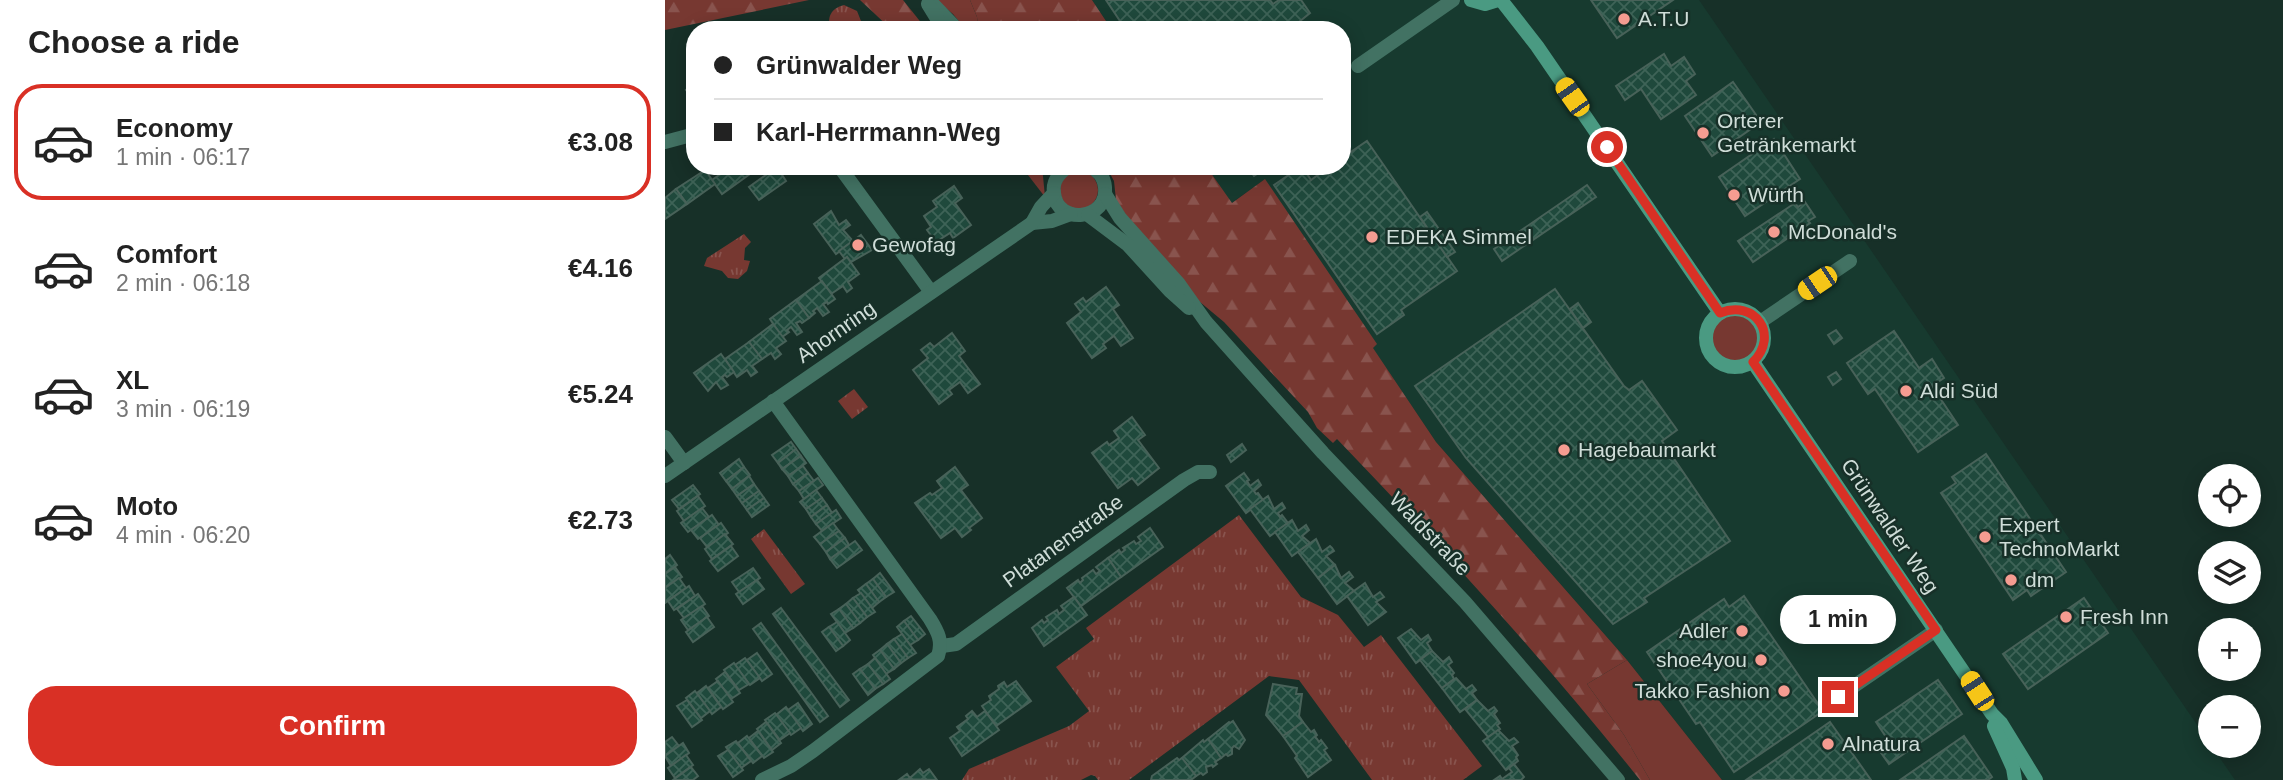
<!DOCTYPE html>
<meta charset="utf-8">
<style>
body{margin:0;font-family:Helvetica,sans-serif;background:#f2f2f2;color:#222;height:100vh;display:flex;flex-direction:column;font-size:26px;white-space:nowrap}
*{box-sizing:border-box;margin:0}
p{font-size:23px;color:#767676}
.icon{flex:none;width:38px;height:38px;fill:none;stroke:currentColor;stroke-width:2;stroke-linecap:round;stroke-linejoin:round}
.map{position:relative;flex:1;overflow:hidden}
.sheet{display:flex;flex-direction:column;background:#fff;width:665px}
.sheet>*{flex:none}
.guide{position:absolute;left:21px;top:21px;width:665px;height:154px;border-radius:28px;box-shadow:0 4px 18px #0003;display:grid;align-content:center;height:154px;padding:0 28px;background:#fff}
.buttons{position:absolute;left:1533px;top:464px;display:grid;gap:14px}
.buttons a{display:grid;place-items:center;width:63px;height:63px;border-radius:50%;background:#fff;box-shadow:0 4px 18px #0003;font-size:35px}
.end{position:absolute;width:32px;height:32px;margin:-16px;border:9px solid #d93025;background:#fff;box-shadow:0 0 0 4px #fff}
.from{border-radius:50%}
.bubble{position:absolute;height:49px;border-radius:24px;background:#fff;box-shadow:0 4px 18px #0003;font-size:23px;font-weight:800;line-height:49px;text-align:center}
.car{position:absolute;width:21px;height:42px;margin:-21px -10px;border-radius:9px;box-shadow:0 0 5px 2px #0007;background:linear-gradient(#f5c518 24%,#345 0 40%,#f5c518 0 76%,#345 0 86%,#f5c518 0)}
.guide b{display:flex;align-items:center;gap:24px;height:66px;font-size:26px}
.guide b+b{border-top:2px solid #e0e0e0}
.guide i{width:18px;height:18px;background:#222}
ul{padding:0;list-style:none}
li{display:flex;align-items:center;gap:21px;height:116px;margin:0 14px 10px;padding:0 14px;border:4px solid transparent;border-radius:28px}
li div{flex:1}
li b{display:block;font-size:26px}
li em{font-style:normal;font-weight:800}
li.on{border-color:#d93025}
li>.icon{width:63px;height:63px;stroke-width:1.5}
h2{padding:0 28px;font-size:32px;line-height:84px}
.primary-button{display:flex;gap:14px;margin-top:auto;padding:14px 28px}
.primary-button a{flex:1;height:80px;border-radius:28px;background:#d93025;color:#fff;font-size:28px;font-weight:800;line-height:80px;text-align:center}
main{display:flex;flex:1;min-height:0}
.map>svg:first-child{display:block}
.built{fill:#173a2f}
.green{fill:#773831}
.forest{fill:url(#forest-firs)}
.park{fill:url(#park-tufts)}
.building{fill:url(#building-cross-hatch);stroke:#486259;stroke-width:2}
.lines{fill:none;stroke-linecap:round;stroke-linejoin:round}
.minor{stroke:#427263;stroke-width:14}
.secondary{stroke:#4a9a82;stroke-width:14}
.route{stroke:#d93025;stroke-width:9}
.poi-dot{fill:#f59c91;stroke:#173028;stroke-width:2.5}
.labels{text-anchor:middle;stroke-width:5;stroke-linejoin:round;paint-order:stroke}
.poi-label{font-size:21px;fill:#cfddd8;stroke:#173028;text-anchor:start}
.street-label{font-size:21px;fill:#cfddd8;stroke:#173028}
</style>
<main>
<section class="sheet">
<h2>Choose a ride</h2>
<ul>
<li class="on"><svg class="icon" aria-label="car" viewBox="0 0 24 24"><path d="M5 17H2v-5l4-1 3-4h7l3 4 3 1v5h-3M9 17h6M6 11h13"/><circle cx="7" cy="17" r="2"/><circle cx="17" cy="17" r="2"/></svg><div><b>Economy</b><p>1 min · 06:17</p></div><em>€3.08</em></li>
<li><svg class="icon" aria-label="car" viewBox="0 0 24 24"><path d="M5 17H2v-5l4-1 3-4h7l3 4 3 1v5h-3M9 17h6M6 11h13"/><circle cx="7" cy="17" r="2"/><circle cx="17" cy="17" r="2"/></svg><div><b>Comfort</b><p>2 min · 06:18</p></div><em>€4.16</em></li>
<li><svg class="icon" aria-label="car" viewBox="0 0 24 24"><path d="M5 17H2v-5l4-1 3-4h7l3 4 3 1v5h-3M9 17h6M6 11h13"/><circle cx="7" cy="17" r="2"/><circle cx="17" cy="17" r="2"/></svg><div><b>XL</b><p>3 min · 06:19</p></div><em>€5.24</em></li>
<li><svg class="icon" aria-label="car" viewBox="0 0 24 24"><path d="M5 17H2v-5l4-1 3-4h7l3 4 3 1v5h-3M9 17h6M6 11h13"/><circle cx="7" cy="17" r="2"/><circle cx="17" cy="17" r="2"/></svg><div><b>Moto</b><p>4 min · 06:20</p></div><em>€2.73</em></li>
</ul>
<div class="primary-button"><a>Confirm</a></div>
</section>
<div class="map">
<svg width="1618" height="780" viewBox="0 0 1618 780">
<defs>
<pattern id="forest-firs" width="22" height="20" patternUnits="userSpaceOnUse" patternTransform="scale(1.75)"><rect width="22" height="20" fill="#773831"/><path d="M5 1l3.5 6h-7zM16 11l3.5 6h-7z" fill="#89544e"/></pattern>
<pattern id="park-tufts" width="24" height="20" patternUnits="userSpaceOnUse" patternTransform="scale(1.75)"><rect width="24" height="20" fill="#773831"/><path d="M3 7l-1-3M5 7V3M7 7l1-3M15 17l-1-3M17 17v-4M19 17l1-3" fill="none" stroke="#89544e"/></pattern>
<pattern id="building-cross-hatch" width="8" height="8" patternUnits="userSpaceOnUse" patternTransform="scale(1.75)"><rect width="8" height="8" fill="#1f493c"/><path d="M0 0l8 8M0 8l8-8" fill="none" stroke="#3e6357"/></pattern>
</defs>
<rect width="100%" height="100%" fill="#173028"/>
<polygon class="built" points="427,0 1034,0 1570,780 1057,780 962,660 771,442 707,347 711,344 599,180 566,203 541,166 677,166 677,30 447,30"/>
<g class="green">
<polygon points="271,0 305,0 312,17 313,26 321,30 301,30 288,14"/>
<circle cx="414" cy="190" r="19"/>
<circle cx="1071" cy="338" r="24"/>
<polygon points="962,660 1057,780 985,780 959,735 922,684"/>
</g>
<g class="forest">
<polygon points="0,0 144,0 0,30"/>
<polygon points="195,0 238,0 262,30 227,30"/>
<polygon points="305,0 427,0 447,30 321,30 313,26 312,17"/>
<polygon points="356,166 377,166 380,197"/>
<path d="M441 166H541L567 203 600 179 712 344 708 348 771 442 962 660 922 684 959 735 985 780H975C880 661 778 549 672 439L668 443 652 428 643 412 559 322 535 302 465 221 451 200 449 181Z"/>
</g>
<g class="park">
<path d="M179 5 192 11 196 21 194 30H166C161 18 166 8 179 5Z"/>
<polygon points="79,234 86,242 80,248 79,260 85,261 82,271 73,279 63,278 57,271 39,266 42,258"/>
<polygon points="189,389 203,407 187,419 173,401"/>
<polygon points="574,515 636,597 673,615 699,647 716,635 817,766 798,780 707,780 634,680 604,676 464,780 433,780 430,776 426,775 416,780 297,780 304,769 404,726 424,711 391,667 429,639 421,628"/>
<polygon points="99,529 140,584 126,594 86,539"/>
</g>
<g class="building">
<polygon points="441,0 605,0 608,4 614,0 636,0 645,13 624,30 461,30"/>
<polygon points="926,0 1008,0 952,38"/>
<polygon points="999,54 1006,66 1019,57 1030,74 1021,81 1031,95 996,119 976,89 960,100 951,86"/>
<polygon points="1068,82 1096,122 1047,156 1020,116"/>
<polygon points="30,83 30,102 21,90"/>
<polygon points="1109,139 1135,179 1080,216 1054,177"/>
<polygon points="702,141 792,271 736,310 739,315 712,334 609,185 637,166 646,180 665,166 677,166 677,158"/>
<polygon points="67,166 80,166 85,174 57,194 47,180"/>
<polygon points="582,166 604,166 589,176"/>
<polygon points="112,167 121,181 94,200 84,187"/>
<polygon points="40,170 50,184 22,204 11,189"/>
<polygon points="922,185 931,197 837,261 829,249"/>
<polygon points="289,186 297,198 290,203 306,225 288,238 285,233 271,242 262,230 266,227 259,216 272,207 268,201"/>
<polygon points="11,189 22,204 0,219 0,198"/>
<polygon points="1140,202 1150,217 1143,221 1145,223 1088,262 1073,241 1130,203 1133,207"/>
<polygon points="166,211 174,225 181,220 185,225 178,230 188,241 171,254 149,224"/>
<polygon points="762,212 790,252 782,257 755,217"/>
<polygon points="196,235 207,250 186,262 182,257 180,259 174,251"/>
<polygon points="182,257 194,274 183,282 187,288 182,292 178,286 166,294 154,278"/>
<polygon points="157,281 170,299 163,304 162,302 158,304 164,312 158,316 152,308 148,311 150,313 144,318 131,300"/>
<polygon points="441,287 454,305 448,309 468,338 456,346 449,336 438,344 441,348 427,358 402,323 416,312 410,304 418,298 421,302"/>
<polygon points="890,289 959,386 964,390 977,381 1012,430 997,441 1065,541 979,598 982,602 948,624 801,458 750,386"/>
<polygon points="131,300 144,318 137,323 135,321 131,323 137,332 132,335 126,327 122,330 124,332 117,337 105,319"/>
<polygon points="913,303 926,322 918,328 905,309"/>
<polygon points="108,324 121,341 111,348 116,354 110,359 106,353 97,359 84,342"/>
<polygon points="1171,330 1177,338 1169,344 1163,335"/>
<polygon points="1229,331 1254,368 1267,359 1279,378 1267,386 1293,425 1253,452 1210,389 1203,394 1182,363"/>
<polygon points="287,333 300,351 294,356 315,384 303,393 295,382 284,390 287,394 274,404 248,370 263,358 256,350 265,343 269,347"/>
<polygon points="84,342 97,359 87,366 92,372 86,376 82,370 72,377 60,359"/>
<polygon points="56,354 69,372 62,377 60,375 57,377 63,385 56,389 51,382 43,391 29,373"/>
<polygon points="1171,372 1176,379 1168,385 1163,377"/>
<polygon points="467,417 480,435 473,440 494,468 473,485 467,478 453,488 427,453 442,442 444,445 454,438 449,431"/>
<polygon points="126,442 131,449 113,463 107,455"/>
<polygon points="577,444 581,450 566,462 562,455"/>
<polygon points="131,449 136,456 117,469 113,463"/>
<polygon points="1321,454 1401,572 1366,596 1362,590 1348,600 1276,493 1291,483 1287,477"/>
<polygon points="136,456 141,463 123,476 117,469"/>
<polygon points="74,459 79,467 61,481 55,473"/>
<polygon points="138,466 143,473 128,484 123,476"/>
<polygon points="79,467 85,475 67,489 61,481"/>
<polygon points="290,467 303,485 296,490 317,518 304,528 306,530 297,537 290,528 276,538 250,503 265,493 267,495 277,488 272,481"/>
<polygon points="143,473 149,481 134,491 128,484"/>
<polygon points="579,473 584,480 582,481 585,486 593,480 596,485 589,491 591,494 593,493 598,500 581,513 561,486"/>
<polygon points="84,476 89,484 72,496 67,489"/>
<polygon points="153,478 158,485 139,499 134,491"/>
<polygon points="89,484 94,491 77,503 72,496"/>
<polygon points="28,485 35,494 14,509 7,500"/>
<polygon points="151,490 157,498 141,509 135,502"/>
<polygon points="94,491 99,498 82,510 77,503"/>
<polygon points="33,496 40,506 19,521 12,511"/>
<polygon points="603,496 609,509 617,503 620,508 613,513 615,517 617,515 623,523 605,536 585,509"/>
<polygon points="99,498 104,505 87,517 82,510"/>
<polygon points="157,498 162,505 146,517 141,509"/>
<polygon points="162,505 167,513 151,524 146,517"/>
<polygon points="37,508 44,517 23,532 16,523"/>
<polygon points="171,510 176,518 157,531 151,524"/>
<polygon points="47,515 54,525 33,539 26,530"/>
<polygon points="627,520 633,531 641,525 644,530 637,536 645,543 627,556 610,532"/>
<polygon points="56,523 63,533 42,547 35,538"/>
<polygon points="168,523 174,531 155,544 149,537"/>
<polygon points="485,528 498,547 456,577 443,558 454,550 456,553 460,550 458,548 469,541 471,544 476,541 473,537"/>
<polygon points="174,531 180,538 161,552 155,544"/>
<polygon points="60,534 68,544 47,559 40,549"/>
<polygon points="180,538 184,545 165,559 161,552"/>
<polygon points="651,539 657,552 665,546 667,548 669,551 661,556 670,565 653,578 633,552"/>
<polygon points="190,541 197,550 172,568 165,559"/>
<polygon points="66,546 73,556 53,571 45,561"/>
<polygon points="5,555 12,565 0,574 0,559"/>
<polygon points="443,558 456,577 416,606 402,588 413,580 415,583 418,580 417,578 428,570 431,574 435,571 431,567"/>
<polygon points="670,565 676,578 684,572 688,577 680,583 689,591 672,604 653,578"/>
<polygon points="10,567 17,577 0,588 0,574"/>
<polygon points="88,568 95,578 74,592 67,582"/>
<polygon points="215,573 229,592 221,597 208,579"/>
<polygon points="14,578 21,588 0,603 0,588"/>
<polygon points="208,579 221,597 214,602 201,584"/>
<polygon points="92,580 99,589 78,604 71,594"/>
<polygon points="700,583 708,597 715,592 719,597 711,602 721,612 703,625 682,596"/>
<polygon points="201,584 214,602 207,608 193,590"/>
<polygon points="24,586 30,596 9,610 3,601"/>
<polygon points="196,593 210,612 202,617 188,598"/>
<polygon points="33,594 40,604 19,618 12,609"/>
<polygon points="1079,596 1158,711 1069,772 1035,722 1031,724 982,652 1059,599 1064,607"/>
<polygon points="409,597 422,615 379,646 367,628 377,620 379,623 383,620 381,617 392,610 394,614 399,610 396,606"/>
<polygon points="188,598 202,617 195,623 181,604"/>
<polygon points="1419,598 1443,633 1363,689 1338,654"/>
<polygon points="181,604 195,623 188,628 174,609"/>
<polygon points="37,606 44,616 23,630 16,620"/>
<polygon points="116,608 184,700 175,707 108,614"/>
<polygon points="174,609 188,628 180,633 166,614"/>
<polygon points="246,616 260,634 253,640 239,621"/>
<polygon points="42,617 49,627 28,642 21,632"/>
<polygon points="239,621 253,640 245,645 232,627"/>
<polygon points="172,622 185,640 178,646 164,627"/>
<polygon points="96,623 163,716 155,722 88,629"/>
<polygon points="164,627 178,646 171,651 157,632"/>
<polygon points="746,629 756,640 763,635 766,640 762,643 767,651 751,663 733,638"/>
<polygon points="237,634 251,653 243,658 229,639"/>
<polygon points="229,639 243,658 236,663 222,644"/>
<polygon points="222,644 236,663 229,669 215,650"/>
<polygon points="215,650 229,669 221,674 208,655"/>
<polygon points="767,651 778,662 784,657 787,662 783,665 789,673 787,675 789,679 777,688 755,660"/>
<polygon points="92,653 107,674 97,681 82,660"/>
<polygon points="80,658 95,678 85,685 70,665"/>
<polygon points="210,658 225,679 218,684 203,664"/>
<polygon points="69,663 84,684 74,690 59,670"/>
<polygon points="203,664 218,684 210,689 195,669"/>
<polygon points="195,669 210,689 203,695 188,674"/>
<polygon points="60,672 75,693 66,699 51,679"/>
<polygon points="791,678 801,689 807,685 811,690 807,693 812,700 795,712 777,688"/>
<polygon points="1273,680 1297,714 1224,764 1214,750 1225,743 1211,722"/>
<polygon points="53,681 68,702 58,709 43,688"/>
<polygon points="351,681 366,701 331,726 317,706 326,700 324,696 334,689 333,686 339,682 342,687"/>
<polygon points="608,684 632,688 631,694 637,694 634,716 638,722 618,736 601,715"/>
<polygon points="41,686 56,707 47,714 32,693"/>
<polygon points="30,691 45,711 36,718 21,698"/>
<polygon points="22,700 37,720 27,727 12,706"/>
<polygon points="812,700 823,711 829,707 832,711 829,714 835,723 832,725 835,729 823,737 800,709"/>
<polygon points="133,703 147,724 138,731 123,710"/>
<polygon points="121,707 136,728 126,735 111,715"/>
<polygon points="307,711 312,717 320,711 334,730 297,756 285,738 295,731 292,727 303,719 301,716"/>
<polygon points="110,713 125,733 115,740 100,720"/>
<polygon points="568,721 580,740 574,749 569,746 567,748 567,754 563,756 561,754 556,758 543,739 564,722 565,723"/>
<polygon points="101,722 116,743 107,750 92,729"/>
<polygon points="638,722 646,732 649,730 652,735 650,737 652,739 654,742 656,740 662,748 659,750 666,760 643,777 630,758 632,756 618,736"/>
<polygon points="1165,722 1206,780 1081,780"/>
<polygon points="833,730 844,741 849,738 853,742 847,746 853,755 851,757 853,761 841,770 818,741"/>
<polygon points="93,731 108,752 99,758 84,738"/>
<polygon points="82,736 97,756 88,763 73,743"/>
<polygon points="1299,736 1327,777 1323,780 1235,780"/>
<polygon points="7,737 14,746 0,756 0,742"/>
<polygon points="543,739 556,758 550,762 552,764 548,767 547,765 541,767 542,772 538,775 536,773 531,776 517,758 538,740 539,742"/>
<polygon points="71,741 86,761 76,768 61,747"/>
<polygon points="18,743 24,753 6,766 0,756"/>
<polygon points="63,750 78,770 68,777 53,756"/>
<polygon points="21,755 28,765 10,778 3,768"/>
<polygon points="512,758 514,760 517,758 531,776 526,780 486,780 487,776"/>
<polygon points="849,764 859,777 856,780 829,780 835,776 837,779 847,772 844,768"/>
<polygon points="26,767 33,776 28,780 8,780"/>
<polygon points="255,769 258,773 264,769 272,780 235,779 242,774 245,778"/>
</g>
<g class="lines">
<g class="minor">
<polyline points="264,0 293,30"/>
<polyline points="263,4 279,30"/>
<polyline points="693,66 788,0"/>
<polyline points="0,142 30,134"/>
<polyline points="174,166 266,292"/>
<path d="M404 166C394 173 387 181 389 193 392 226 444 220 440 187 439 177 433 170 424 166"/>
<polyline points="440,194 455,218 514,284 541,322 658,453 800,602 953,780"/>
<polyline points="423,215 463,245 505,291 524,308"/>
<polyline points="367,223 387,221 406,214"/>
<polyline points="1095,322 1185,261"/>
<polyline points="0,437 19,463"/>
<polyline points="0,476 367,223 376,207 389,193"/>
<polyline points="277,646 291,644 519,480 533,472 545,472"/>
<polyline points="1173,697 1271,630"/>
<path d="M97 780 126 766 148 751 273 656C278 641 273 632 265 619L108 401"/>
</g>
<g class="secondary">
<polyline points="806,0 820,4 833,0"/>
<polyline points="836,0 872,46 1055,313"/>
<circle cx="1070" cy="338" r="29"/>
<polyline points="1088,362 1327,714 1336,723 1371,780"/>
<polyline points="1329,726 1348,768 1350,780"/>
</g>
</g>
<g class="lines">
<path class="route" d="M942 147 1055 313C1090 299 1115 335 1088 362L1271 630 1173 697"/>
</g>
<g class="poi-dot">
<circle cx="959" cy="19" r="7"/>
<circle cx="1038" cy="133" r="7"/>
<circle cx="1069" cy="195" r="7"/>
<circle cx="1109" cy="232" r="7"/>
<circle cx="707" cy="237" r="7"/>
<circle cx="193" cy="245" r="7"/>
<circle cx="1241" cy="391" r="7"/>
<circle cx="899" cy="450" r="7"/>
<circle cx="1320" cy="537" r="7"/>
<circle cx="1346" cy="580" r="7"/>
<circle cx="1401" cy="617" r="7"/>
<circle cx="1077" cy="631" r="7"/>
<circle cx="1096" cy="660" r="7"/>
<circle cx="1119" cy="691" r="7"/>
<circle cx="1163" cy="744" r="7"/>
</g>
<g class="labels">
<g class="poi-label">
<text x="973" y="26">A.T.U</text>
<text x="1052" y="128">Orterer<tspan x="1052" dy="24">Getränkemarkt</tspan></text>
<text x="1083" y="202">Würth</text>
<text x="1123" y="239">McDonald's</text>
<text x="721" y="244">EDEKA Simmel</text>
<text x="207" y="252">Gewofag</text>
<text x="1255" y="398">Aldi Süd</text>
<text x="913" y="457">Hagebaumarkt</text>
<text x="1334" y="532">Expert<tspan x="1334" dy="24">TechnoMarkt</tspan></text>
<text x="1360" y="587">dm</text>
<text x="1415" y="624">Fresh Inn</text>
<text x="1063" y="638" text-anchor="end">Adler</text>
<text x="1082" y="667" text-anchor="end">shoe4you</text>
<text x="1105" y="698" text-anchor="end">Takko Fashion</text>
<text x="1177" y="751">Alnatura</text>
</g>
<g class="street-label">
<text transform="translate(171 332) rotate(-35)" y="7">Ahornring</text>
<text transform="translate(1225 526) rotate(56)" y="7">Grünwalder Weg</text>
<text transform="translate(765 534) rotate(46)" y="7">Waldstraße</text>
<text transform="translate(398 541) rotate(-36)" y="7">Platanenstraße</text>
</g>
</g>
</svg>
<div class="buttons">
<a><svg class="icon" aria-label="locate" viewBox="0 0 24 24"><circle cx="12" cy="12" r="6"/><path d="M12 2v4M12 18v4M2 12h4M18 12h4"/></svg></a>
<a><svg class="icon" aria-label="layers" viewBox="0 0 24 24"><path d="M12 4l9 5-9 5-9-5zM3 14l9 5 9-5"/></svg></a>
<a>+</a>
<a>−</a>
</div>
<i class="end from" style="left:942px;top:147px"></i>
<i class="end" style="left:1173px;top:697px"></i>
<div class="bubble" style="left:1115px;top:595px;width:116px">1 min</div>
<i class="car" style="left:907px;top:97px;rotate:325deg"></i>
<i class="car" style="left:1152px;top:283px;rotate:236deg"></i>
<i class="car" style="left:1312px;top:691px;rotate:327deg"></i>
<div class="guide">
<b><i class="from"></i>Grünwalder Weg</b>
<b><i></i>Karl-Herrmann-Weg</b>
</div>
</div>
</main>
